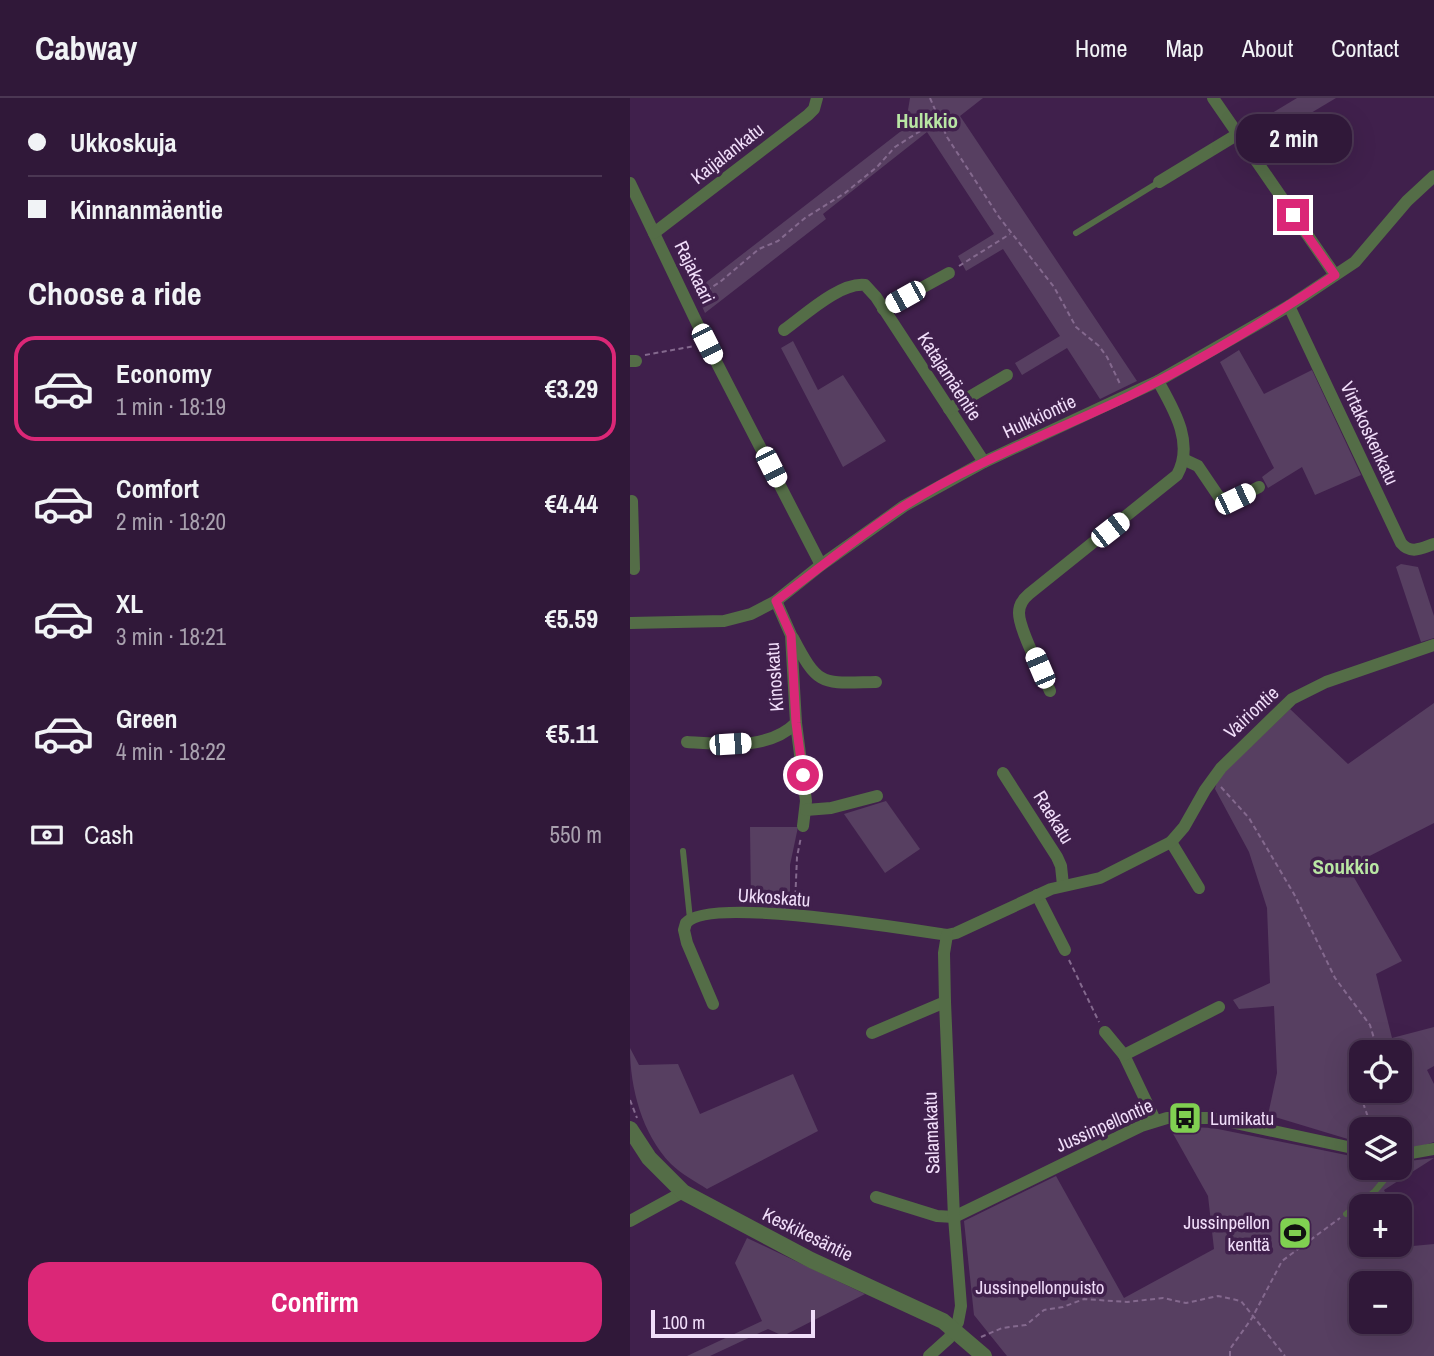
<!DOCTYPE html>
<meta charset="utf-8">
<style>
body{margin:0;font-family:"Archivo Narrow",sans-serif;background:#382141;color:#f1f3f6;height:100vh;display:flex;flex-direction:column;font-size:26px;white-space:nowrap}
*{box-sizing:border-box;margin:0}
p{font-size:23px;color:#a8a0ae}
.icon{flex:none;width:38px;height:38px;fill:none;stroke:currentColor;stroke-width:2;stroke-linecap:round;stroke-linejoin:round}
.map{position:relative;flex:1;overflow:hidden}
.side{display:flex;flex-direction:column;background:#301839;width:630px}
.side>*{flex:none}
.banner{display:grid;align-content:center;height:154px;padding:0 28px;background:#301839}
.tools{position:absolute;left:719px;top:942px;display:grid;gap:14px}
.tools a{display:grid;place-items:center;width:63px;height:63px;border-radius:14px;background:#301839;box-shadow:0 7px 28px #0002,0 0 0 2px #4b3753;font-size:35px}
.scale{position:absolute;left:21px;bottom:18px;width:164px;box-sizing:border-box;padding-left:7px;border:4px solid #f0ddf9;border-top:0;font-size:19px;line-height:24px;white-space:nowrap;color:#f0ddf9;-webkit-text-stroke:5px #40204c;paint-order:stroke}
.end{position:absolute;width:32px;height:32px;margin:-16px;border:9px solid #db2777;background:#fff;box-shadow:0 0 0 4px #fff}
.from{border-radius:50%}
.bubble{position:absolute;height:49px;border-radius:21px;background:#301839;box-shadow:0 7px 28px #0002,0 0 0 2px #4b3753;font-size:23px;font-weight:700;line-height:49px;text-align:center}
.car{position:absolute;width:21px;height:42px;margin:-21px -10px;border-radius:9px;box-shadow:0 0 5px 2px #0007;background:linear-gradient(#fff 24%,#345 0 40%,#fff 0 76%,#345 0 86%,#fff 0)}
.banner b{display:flex;align-items:center;gap:24px;height:66px;font-size:26px}
.banner b+b{border-top:2px solid #4b3753}
.banner i{width:18px;height:18px;background:#f1f3f6}
ul{padding:0;list-style:none}
li{display:flex;align-items:center;gap:21px;height:105px;margin:0 14px 10px;padding:0 14px;border:4px solid transparent;border-radius:21px}
li div{flex:1}
li b{display:block;font-size:26px}
li em{font-style:normal;font-weight:700}
li.on{border-color:#db2777}
li>.icon{width:63px;height:63px;stroke-width:1.5}
h2{padding:0 28px;font-size:32px;line-height:84px}
.pay{display:flex;align-items:center;gap:18px;height:77px;padding:0 28px;font-size:26px}
.pay p{margin-inline-start:auto}
.cta{display:flex;gap:14px;margin-top:auto;padding:14px 28px}
.cta a{flex:1;height:80px;border-radius:21px;background:#db2777;color:#fff;font-size:28px;font-weight:700;line-height:80px;text-align:center}
header{display:flex;align-items:center;gap:42px;box-sizing:border-box;height:98px;padding:0 35px;background:#301839;border-bottom:2px solid #4b3753}
header strong{font-size:33px}
nav{display:flex;gap:38px;margin-inline-start:auto;font-size:24px}
main{display:flex;flex:1;min-height:0}
.map>svg:first-child{display:block}
.green{fill:#573f61;fill-rule:evenodd}
.lines{fill:none;stroke-linecap:round;stroke-linejoin:round}
.path{stroke:#84698e;stroke-width:2;stroke-dasharray:5 3.5;stroke-linecap:butt}
.service{stroke:#546d47;stroke-width:6}
.minor{stroke:#546d47;stroke-width:12}
.tertiary{stroke:#546d47;stroke-width:16}
.route{stroke:#db2777;stroke-width:9}
.labels{text-anchor:middle;stroke-width:7;stroke-linejoin:round;paint-order:stroke}
.street-label{font-size:19px;fill:#f0ddf9;stroke:#40204c}
.poi-label{font-size:19px;fill:#f0ddf9;stroke:#40204c;text-anchor:start}
.park-label{font-size:19px;fill:#eed9f7;stroke:#40204c}
.neighbourhood-label{font-size:21px;font-weight:bold;fill:#b9e6a4;stroke:#40204c}
</style>
<header>
<strong>Cabway</strong>
<nav><a>Home</a><a>Map</a><a>About</a><a>Contact</a></nav>
</header>
<main>
<section class="side">
<div class="banner">
<b><i class="from"></i>Ukkoskuja</b>
<b><i></i>Kinnanmäentie</b>
</div>
<h2>Choose a ride</h2>
<ul>
<li class="on"><svg class="icon" aria-label="car" viewBox="0 0 24 24"><path d="M5 17H2v-5l4-1 3-4h7l3 4 3 1v5h-3M9 17h6M6 11h13"/><circle cx="7" cy="17" r="2"/><circle cx="17" cy="17" r="2"/></svg><div><b>Economy</b><p>1 min · 18:19</p></div><em>€3.29</em></li>
<li><svg class="icon" aria-label="car" viewBox="0 0 24 24"><path d="M5 17H2v-5l4-1 3-4h7l3 4 3 1v5h-3M9 17h6M6 11h13"/><circle cx="7" cy="17" r="2"/><circle cx="17" cy="17" r="2"/></svg><div><b>Comfort</b><p>2 min · 18:20</p></div><em>€4.44</em></li>
<li><svg class="icon" aria-label="car" viewBox="0 0 24 24"><path d="M5 17H2v-5l4-1 3-4h7l3 4 3 1v5h-3M9 17h6M6 11h13"/><circle cx="7" cy="17" r="2"/><circle cx="17" cy="17" r="2"/></svg><div><b>XL</b><p>3 min · 18:21</p></div><em>€5.59</em></li>
<li><svg class="icon" aria-label="car" viewBox="0 0 24 24"><path d="M5 17H2v-5l4-1 3-4h7l3 4 3 1v5h-3M9 17h6M6 11h13"/><circle cx="7" cy="17" r="2"/><circle cx="17" cy="17" r="2"/></svg><div><b>Green</b><p>4 min · 18:22</p></div><em>€5.11</em></li>
</ul>
<div class="pay"><svg class="icon" aria-label="cash" viewBox="0 0 24 24"><path d="M3 7h18v10H3z"/><circle cx="12" cy="12" r="2"/></svg>Cash<p>550 m</p></div>
<div class="cta"><a>Confirm</a></div>
</section>
<div class="map">
<svg width="804" height="1258" viewBox="0 0 804 1258">
<rect width="100%" height="100%" fill="#40204c"/>
<g class="green">
<polygon points="280,0 353,0 330,18 507,283 470,301 437,250 392,277 385,265 430,238 373,151 336,173 328,158 364,136 297,34 193,116 196,121 75,215 65,193 275,30"/>
<polygon points="667,0 706,0 629,46 617,30"/>
<polygon points="163,243 188,292 213,277 256,343 213,369 151,250"/>
<polygon points="609,252 634,296 682,272 731,377 685,397 672,369 638,390 632,379 644,370 590,264"/>
<polygon points="771,466 788,469 804,518 804,540 791,544 766,469"/>
<path d="M804 605V725L718 769 772 863 746 876 762 940 804 929V968L797 972 804 986V1044L792 1048 770 1050V1031H732L731 1045 638 1017 647 975 644 908 609 911 603 902 640 885 637 810 619 754 585 691 588 680 660 611 718 666ZM732 954H770V992H732Z"/>
<polygon points="256,703 290,751 255,775 214,716"/>
<polygon points="120,729 168,729 160,767 160,812 121,806"/>
<path d="M0 950 9 967 48 966 70 1016 163 976 188 1033 77 1091C65 1083 51 1076 41 1066 12 1036 0 990 0 950Z"/>
<path d="M560 1029 583 1030 731 1060 732 1069H770V1064L804 1060 754 1092 762 1108H732V1146H770V1124L783 1148 804 1146V1258H377L344 1217 334 1123 426 1078 494 1200 584 1151 578 1098 541 1032ZM732 1185H770V1223H732Z"/>
<polygon points="117,1140 235,1196 153,1238 138,1231 80,1258 57,1258 132,1223 105,1165"/>
</g>
<g class="lines">
<g class="path">
<polyline points="300,0 317,39 369,119 424,189 446,229 469,248 477,259 491,288"/>
<polyline points="329,168 380,136"/>
<polyline points="69,197 90,184 129,151 148,143 175,120 215,95 247,69 265,49 295,30 310,28"/>
<polyline points="15,257 65,248"/>
<polyline points="591,689 619,720 664,796 705,880 740,927 748,954"/>
<polyline points="165,806 167,759 171,739"/>
<polyline points="439,862 469,924"/>
<polyline points="732,983 727,987 742,1031"/>
<polyline points="0,1002 7,1020"/>
<polyline points="351,1239 372,1230 396,1227 414,1212 433,1209 454,1201 497,1204 533,1200 556,1205 588,1198 611,1203 655,1258"/>
<polyline points="600,1258 600,1251 622,1220 652,1163 710,1120"/>
</g>
<g class="service">
<polyline points="446,135 529,84"/>
<polyline points="53,753 60,821"/>
<polyline points="716,1116 745,1093 765,1069"/>
</g>
<g class="minor">
<polyline points="583,0 705,177"/>
<polyline points="529,84 608,36"/>
<polyline points="0,85 77,246 191,467"/>
<polyline points="24,135 178,17 184,11 187,0"/>
<path d="M659 208 771 445C781 457 792 450 804 446"/>
<polyline points="253,211 319,175"/>
<path d="M154 232C175 217 210 184 235 187L246 199 354 364"/>
<polyline points="0,263 6,263"/>
<polyline points="319,311 377,277"/>
<path d="M553 361 568 368 589 399C604 405 616 395 629 389"/>
<polyline points="2,403 4,471"/>
<polyline points="0,525 94,523 121,516 146,503 191,467 274,408 354,364 528,283 659,208 725,164 777,103 804,78"/>
<path d="M163 540C189 590 192 585 246 584"/>
<path d="M420 593C412 575 389 532 389 515 389 507 393 501 399 496L547 377C565 345 543 310 528 283"/>
<polyline points="166,625 176,703 173,728"/>
<path d="M57 644C92 646 138 653 166 625L161 537 146 503"/>
<polyline points="373,675 427,759 431,768 433,787"/>
<polyline points="176,712 201,710 247,698"/>
<polyline points="541,744 569,790"/>
<polyline points="407,797 435,852"/>
<path d="M83 906 57 845 54 832 56 825C77 798 277 831 317 837L326 835 421 791 470 780 541 744 554 729 575 692 591 670 662 601 696 584 804 547"/>
<polyline points="475,934 494,957 525,1022"/>
<polyline points="242,935 315,904"/>
<polyline points="494,957 589,909"/>
<polyline points="770,1057 804,1051"/>
<polyline points="246,1099 307,1118 324,1119 511,1028 537,1020 582,1020 732,1052"/>
<polyline points="0,1123 53,1094"/>
<polyline points="299,1258 319,1240 328,1224 331,1208 324,1119 315,904 314,855 317,837"/>
</g>
<polyline class="tertiary" points="0,1031 19,1060 53,1094 181,1162 313,1223 354,1258"/>
</g>
<g class="lines">
<path class="route" d="M173 677 166 625 161 537 146 503C188 471 230 437 274 408 345 363 424 334 499 298 570 263 639 221 705 177L663 117"/>
</g>
<defs>
<symbol id="bus-square" viewBox="-11 -11 22 22"><rect x="-9" y="-9" width="18" height="18" rx="4" fill="#80d051" stroke="#40204c"/><path d="M-5-6H5V4H4V6H2V4H-2V6H-4V4H-5ZM-3.5-4V0h7V-4ZM-3.5 1.2v1.5H-2V1.2ZM2 1.2v1.5H3.5V1.2Z" fill="#111"/></symbol>
<symbol id="stadium-square" viewBox="-11 -11 22 22"><rect x="-9" y="-9" width="18" height="18" rx="4" fill="#80d051" stroke="#40204c"/><path d="M0-5a6.5 5 0 1 0 0 10a6.5 5 0 1 0 0-10ZM-3.5-1.8h7v3.6h-7Z" fill="#111"/></symbol>
</defs>
<g fill-rule="evenodd">
<use href="#bus-square" x="536" y="1001" width="38" height="38"/>
<use href="#stadium-square" x="646" y="1116" width="38" height="38"/>
</g>
<g class="labels">
<g class="street-label">
<text transform="translate(97 55) rotate(-38)" y="7">Kaijalankatu</text>
<text transform="translate(65 174) rotate(64)" y="7">Rajakaari</text>
<text transform="translate(320 278) rotate(57)" y="7">Katajamäentie</text>
<text transform="translate(409 318) rotate(-25)" y="7">Hulkkiontie</text>
<text transform="translate(740 335) rotate(65)" y="7">Virtakoskenkatu</text>
<text transform="translate(144 579) rotate(-94)" y="7">Kinoskatu</text>
<text transform="translate(621 614) rotate(-43)" y="7">Vairiontie</text>
<text transform="translate(424 719) rotate(58)" y="7">Raekatu</text>
<text transform="translate(144 799) rotate(4)" y="7">Ukkoskatu</text>
<text transform="translate(474 1027) rotate(-24)" y="7">Jussinpellontie</text>
<text transform="translate(301 1035) rotate(-92)" y="7">Salamakatu</text>
<text transform="translate(178 1136) rotate(26)" y="7">Keskikesäntie</text>
</g>
<g class="poi-label">
<text x="580" y="1027">Lumikatu</text>
<text x="640" y="1131" text-anchor="end">Jussinpellon<tspan x="640" dy="22">kenttä</tspan></text>
</g>
<g class="park-label">
<text x="410" y="1196">Jussinpellonpuisto</text>
</g>
<g class="neighbourhood-label">
<text x="297" y="30">Hulkkio</text>
<text x="716" y="776">Soukkio</text>
</g>
</g>
</svg>
<div class="tools">
<a><svg class="icon" aria-label="locate" viewBox="0 0 24 24"><circle cx="12" cy="12" r="6"/><path d="M12 2v4M12 18v4M2 12h4M18 12h4"/></svg></a>
<a><svg class="icon" aria-label="layers" viewBox="0 0 24 24"><path d="M12 4l9 5-9 5-9-5zM3 14l9 5 9-5"/></svg></a>
<a>+</a>
<a>−</a>
</div>
<div class="scale">100 m</div>
<i class="end from" style="left:173px;top:677px"></i>
<i class="end" style="left:663px;top:117px"></i>
<div class="bubble" style="left:606px;top:16px;width:116px">2 min</div>
<i class="car" style="left:275px;top:199px;rotate:241deg"></i>
<i class="car" style="left:77px;top:246px;rotate:153deg"></i>
<i class="car" style="left:141px;top:369px;rotate:153deg"></i>
<i class="car" style="left:605px;top:401px;rotate:64deg"></i>
<i class="car" style="left:480px;top:432px;rotate:52deg"></i>
<i class="car" style="left:410px;top:570px;rotate:337deg"></i>
<i class="car" style="left:100px;top:646px;rotate:86deg"></i>
</div>
</main>
